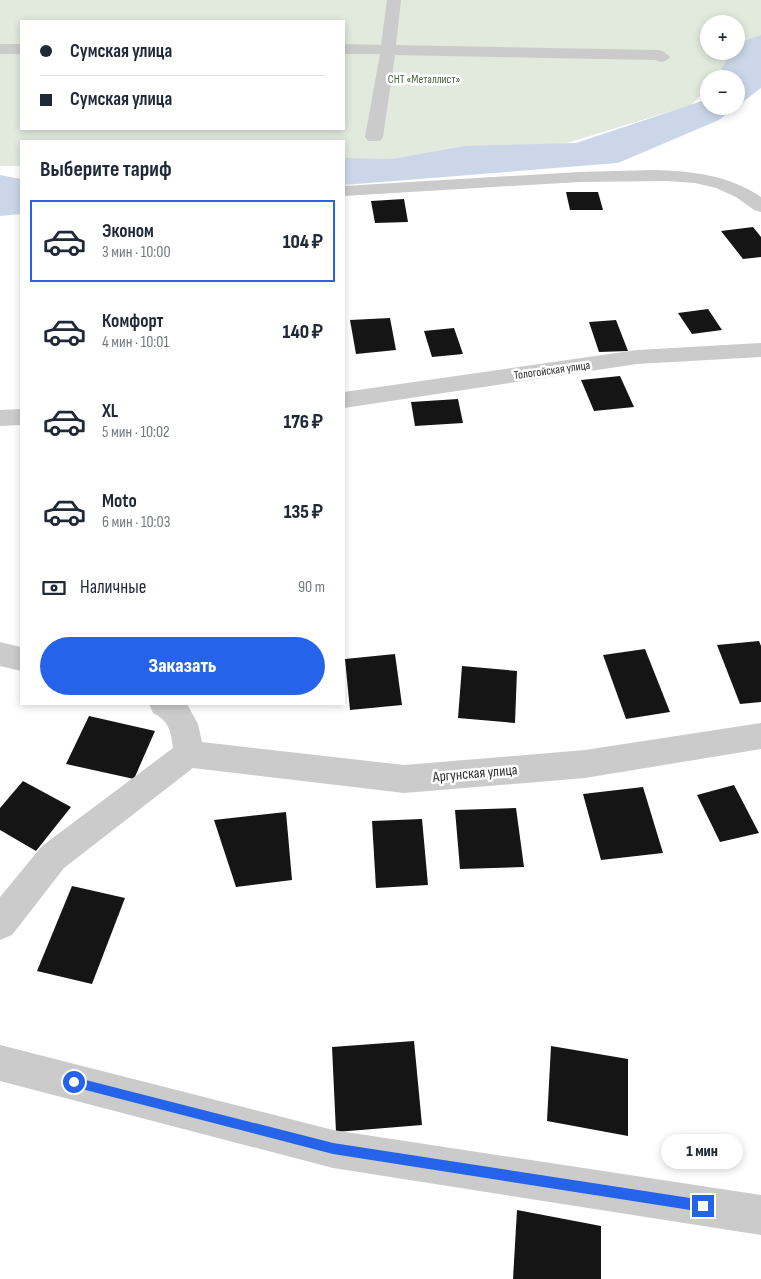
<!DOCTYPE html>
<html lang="ru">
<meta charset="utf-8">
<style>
body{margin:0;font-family:"Sofia Sans Condensed",sans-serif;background:#f2f2f3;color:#1f2937;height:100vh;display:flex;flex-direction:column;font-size:19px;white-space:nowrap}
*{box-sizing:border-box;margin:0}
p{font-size:16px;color:#747a83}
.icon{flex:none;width:28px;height:28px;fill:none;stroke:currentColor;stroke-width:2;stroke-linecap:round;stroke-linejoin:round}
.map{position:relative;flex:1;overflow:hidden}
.details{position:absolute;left:20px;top:140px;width:325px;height:565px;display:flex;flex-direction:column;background:#fff;border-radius:0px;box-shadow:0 2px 8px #0003}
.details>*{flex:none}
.guide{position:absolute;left:20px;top:20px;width:325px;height:110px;border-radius:0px;box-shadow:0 2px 8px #0003;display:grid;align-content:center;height:110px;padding:0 20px;background:#fff}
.buttons{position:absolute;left:700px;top:15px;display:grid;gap:10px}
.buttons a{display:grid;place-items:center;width:45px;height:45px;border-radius:50%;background:#fff;box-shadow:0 2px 8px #0003;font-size:25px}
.end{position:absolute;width:22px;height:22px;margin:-11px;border:6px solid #2563eb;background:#fff;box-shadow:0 0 0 2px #fff}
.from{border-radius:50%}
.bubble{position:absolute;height:35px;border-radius:18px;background:#fff;box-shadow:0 2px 8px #0003;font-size:16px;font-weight:800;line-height:35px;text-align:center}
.guide b{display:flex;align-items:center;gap:18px;height:48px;font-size:19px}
.guide b+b{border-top:1px solid #e0e1e3}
.guide i{width:12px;height:12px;background:#1f2937}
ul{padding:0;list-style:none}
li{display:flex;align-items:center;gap:15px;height:82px;margin:0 10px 8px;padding:0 10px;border:2px solid transparent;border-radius:0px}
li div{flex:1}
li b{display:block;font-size:19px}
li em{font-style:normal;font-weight:800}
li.active{border-color:#2563eb}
li>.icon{width:45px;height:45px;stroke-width:1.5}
h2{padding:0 20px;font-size:22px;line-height:60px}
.pay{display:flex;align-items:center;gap:12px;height:55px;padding:0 20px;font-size:19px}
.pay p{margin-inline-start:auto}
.cta{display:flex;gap:10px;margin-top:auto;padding:10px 20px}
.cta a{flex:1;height:58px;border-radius:30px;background:#2563eb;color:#fff;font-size:20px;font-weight:800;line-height:58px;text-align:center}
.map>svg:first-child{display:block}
.green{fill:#e1eadd;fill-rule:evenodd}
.water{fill:#cbd7e8}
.building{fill:#151515}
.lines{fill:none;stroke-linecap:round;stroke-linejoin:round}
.street{fill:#cbcbcb;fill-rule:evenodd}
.route{fill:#2563eb}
.labels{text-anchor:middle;stroke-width:5;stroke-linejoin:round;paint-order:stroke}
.far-park-label{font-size:12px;fill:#4a6540;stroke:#fff}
.far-street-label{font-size:12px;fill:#2e2e2e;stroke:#fff}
.street-label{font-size:15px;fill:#2e2e2e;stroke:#fff}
</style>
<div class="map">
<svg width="761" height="1279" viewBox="0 0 761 1279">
<rect width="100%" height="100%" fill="#fff"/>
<path class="green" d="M0 0H761V39L716 79H709V87L691 105 567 143 344 168V141H21V166H0ZM21 21H344V129H21ZM709 24H736V51H709Z"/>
<g class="water">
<polygon points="761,35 761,88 719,120 618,163 344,185 344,158 392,159 465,146 576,143 702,101 709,91 709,106 736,106 736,79 716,79 732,51 736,51 736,44"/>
<polygon points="0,175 21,179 21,214 0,216"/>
</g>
<g class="building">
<polygon points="566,192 598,192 603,210 570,210"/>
<polygon points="404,199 408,222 375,223 371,201"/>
<polygon points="753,227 761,237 761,257 743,259 721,231"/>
<polygon points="708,309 722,330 692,334 678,313"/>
<polygon points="390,318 396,350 356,354 350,320"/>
<polygon points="616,320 628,351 599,352 589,322"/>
<polygon points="454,328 463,354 432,357 424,331"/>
<polygon points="620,376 634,407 594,411 581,380"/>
<polygon points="458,399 463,423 415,426 411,402"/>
<polygon points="759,641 761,646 761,702 740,704 717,645"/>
<polygon points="645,649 670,712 626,719 603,655"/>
<polygon points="395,654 402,705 350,710 345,659"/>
<polygon points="462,666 517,671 515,723 458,718"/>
<polygon points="89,716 155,731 134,779 66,764"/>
<polygon points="23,781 71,807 36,851 0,830 0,808"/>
<polygon points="734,785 759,833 720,842 697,795"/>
<polygon points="643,787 663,853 601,860 583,794"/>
<polygon points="516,808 524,867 460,869 455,810"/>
<polygon points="286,812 292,880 236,887 214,820"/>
<polygon points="422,819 428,885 376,888 372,821"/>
<polygon points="72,886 125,898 92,984 37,971"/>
<polygon points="414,1041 422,1125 336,1132 332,1047"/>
<polygon points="551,1046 628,1059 628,1136 547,1121"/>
<polygon points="517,1210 601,1226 601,1279 513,1279"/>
</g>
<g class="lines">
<g class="street">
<polygon points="387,0 401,0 396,45 659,50 664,52 670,57 667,60 662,62 655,60 395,55 383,137 380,141 368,141 365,137 380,54 344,54 344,44 381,45"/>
<rect x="0" y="44" width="21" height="10"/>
<path d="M653 170C692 171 729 175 761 197V212L754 210 736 197 716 188 695 183 667 181 579 182 344 196V186L579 172Z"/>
<polygon points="761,343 761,357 637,364 344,408 344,392 637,350"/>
<polygon points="21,409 21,425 0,426 0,410"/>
<polygon points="0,642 21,647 21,671 0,666"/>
<path d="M149 704H187L198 724 202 742 404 765 585 750 761 723V749L585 778 404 793 193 768 64 868 12 935 0 940V897L42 846 173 748C171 731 169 721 153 713Z"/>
<polygon points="0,1045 333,1130 761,1195 761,1235 333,1168 0,1081"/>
</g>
</g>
<polygon class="route" points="74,1077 333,1143 703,1200 707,1202 708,1206 707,1210 703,1212 333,1154 74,1087 70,1086 69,1082 70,1078"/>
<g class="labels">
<g class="far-park-label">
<text x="424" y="83">СНТ «Металлист»</text>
</g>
<g class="far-street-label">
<text transform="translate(552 370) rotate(-8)" y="4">Тологойская улица</text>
</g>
<g class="street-label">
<text transform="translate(475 773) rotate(-5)" y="5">Аргунская улица</text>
</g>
</g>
</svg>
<div class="buttons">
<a>+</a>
<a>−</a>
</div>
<i class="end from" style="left:74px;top:1082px"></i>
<i class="end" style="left:703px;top:1206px"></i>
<div class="bubble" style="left:661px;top:1134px;width:82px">1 мин</div>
<div class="guide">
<b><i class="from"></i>Сумская улица</b>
<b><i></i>Сумская улица</b>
</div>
<section class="details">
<h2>Выберите тариф</h2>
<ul>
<li class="active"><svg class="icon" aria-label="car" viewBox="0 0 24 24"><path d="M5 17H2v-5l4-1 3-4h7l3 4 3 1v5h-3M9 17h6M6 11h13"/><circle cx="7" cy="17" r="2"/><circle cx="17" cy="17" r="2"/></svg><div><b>Эконом</b><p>3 мин · 10:00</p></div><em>104 ₽</em></li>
<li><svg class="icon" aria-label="car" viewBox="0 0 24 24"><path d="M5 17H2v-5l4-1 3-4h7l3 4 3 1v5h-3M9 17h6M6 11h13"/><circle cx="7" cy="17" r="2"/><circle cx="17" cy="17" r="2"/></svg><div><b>Комфорт</b><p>4 мин · 10:01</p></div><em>140 ₽</em></li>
<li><svg class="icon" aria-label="car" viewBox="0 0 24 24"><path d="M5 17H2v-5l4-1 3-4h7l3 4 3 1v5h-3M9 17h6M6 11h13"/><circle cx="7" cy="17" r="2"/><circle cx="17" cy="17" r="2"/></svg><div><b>XL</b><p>5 мин · 10:02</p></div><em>176 ₽</em></li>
<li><svg class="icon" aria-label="car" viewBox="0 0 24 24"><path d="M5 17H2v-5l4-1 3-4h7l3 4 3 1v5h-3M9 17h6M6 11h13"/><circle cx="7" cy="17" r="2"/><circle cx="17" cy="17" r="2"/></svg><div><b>Moto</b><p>6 мин · 10:03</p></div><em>135 ₽</em></li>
</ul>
<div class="pay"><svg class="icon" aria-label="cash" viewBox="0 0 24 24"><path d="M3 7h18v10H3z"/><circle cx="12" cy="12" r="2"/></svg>Наличные<p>90 m</p></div>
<div class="cta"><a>Заказать</a></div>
</section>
</div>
